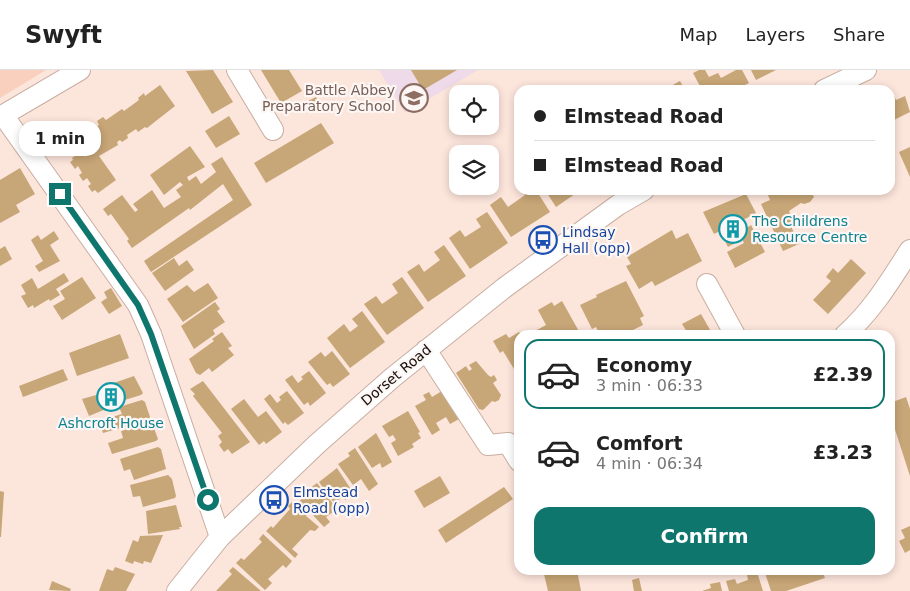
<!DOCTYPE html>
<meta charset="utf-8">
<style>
body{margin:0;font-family:"DejaVu Sans",sans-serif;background:#f6f6f6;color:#222;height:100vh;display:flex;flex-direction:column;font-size:19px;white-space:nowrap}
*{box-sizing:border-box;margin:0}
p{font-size:16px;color:#767676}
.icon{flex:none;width:28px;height:28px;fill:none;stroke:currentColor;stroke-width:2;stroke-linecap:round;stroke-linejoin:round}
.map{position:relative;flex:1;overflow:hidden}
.details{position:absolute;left:514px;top:260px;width:381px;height:245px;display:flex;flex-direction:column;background:#fff;border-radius:15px;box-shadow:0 2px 8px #0003}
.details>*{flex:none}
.top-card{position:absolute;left:514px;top:15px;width:381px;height:110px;border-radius:15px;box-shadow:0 2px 8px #0003;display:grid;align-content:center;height:110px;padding:0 20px;background:#fff}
.tools{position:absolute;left:449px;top:15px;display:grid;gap:10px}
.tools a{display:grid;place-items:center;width:50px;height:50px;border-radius:10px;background:#fff;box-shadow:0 2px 8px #0003;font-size:25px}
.end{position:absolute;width:22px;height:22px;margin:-11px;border:6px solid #0f766e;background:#fff;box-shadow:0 0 0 2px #fff}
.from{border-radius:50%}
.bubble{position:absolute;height:35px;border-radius:15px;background:#fff;box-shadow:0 2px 8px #0003;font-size:16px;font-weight:600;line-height:35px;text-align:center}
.top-card b{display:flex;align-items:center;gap:18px;height:48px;font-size:19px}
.top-card b+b{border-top:1px solid #e0e0e0}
.top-card i{width:12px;height:12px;background:#222}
ul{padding:9px 0 0;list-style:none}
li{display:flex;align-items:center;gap:15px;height:70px;margin:0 10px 8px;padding:0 10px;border:2px solid transparent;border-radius:15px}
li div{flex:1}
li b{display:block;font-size:19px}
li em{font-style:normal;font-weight:600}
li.on{border-color:#0f766e}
li>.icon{width:45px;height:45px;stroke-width:1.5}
.primary-button{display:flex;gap:10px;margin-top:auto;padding:10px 20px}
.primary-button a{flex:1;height:58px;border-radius:15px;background:#0f766e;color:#fff;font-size:20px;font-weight:600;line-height:58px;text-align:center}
header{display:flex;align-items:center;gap:30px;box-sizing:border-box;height:70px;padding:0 25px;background:#fff;border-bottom:1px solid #e0e0e0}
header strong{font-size:24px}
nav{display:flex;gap:28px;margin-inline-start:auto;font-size:18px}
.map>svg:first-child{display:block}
.education{fill:#eedae9}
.green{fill:#f9cfbd}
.building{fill:#c7a677}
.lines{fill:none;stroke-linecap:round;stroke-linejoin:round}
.street-casing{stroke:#c9aea2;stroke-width:22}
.street{stroke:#fff;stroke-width:20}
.route{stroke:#0f766e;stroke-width:6}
.labels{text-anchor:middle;stroke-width:4.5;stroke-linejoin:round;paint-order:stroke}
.education-label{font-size:14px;fill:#785e54;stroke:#fcf6f4;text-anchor:end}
.culture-label{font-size:14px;fill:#0d838f;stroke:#fcf6f4;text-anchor:start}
.transit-label{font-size:14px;fill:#164399;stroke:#fcf6f4;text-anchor:start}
.street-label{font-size:14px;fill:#160d09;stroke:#fcf6f4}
</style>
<header>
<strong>Swyft</strong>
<nav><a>Map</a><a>Layers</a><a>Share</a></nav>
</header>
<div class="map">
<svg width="910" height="521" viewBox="0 0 910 521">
<rect width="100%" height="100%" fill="#fce5db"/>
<polygon class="education" points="379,0 478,0 405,43"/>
<polygon class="green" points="0,0 46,0 0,28"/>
<g class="building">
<polygon points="213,0 233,32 212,44 186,1"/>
<polygon points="261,0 289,0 302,21 281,33"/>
<polygon points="411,0 457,0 423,20"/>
<polygon points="699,0 705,0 709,7 718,3 721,8 736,0 742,0 749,13 735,20 702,20 693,3"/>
<polygon points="751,0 776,0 756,10"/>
<polygon points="680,11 685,20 671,20 669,17"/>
<polygon points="160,15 175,36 147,58 145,57 138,62 136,59 127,65 128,68 122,72 120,70 117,72 118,75 99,86 116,110 98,123 95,120 92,122 88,116 91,114 87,108 83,111 79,105 82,103 78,96 75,99 70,92 73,90 72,88 91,74 85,66 99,55 97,51 103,47 106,50 122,39 124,41 139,30 138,28 144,23 145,26"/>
<polygon points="893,24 896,30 905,26 910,42 890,52 890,25"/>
<polygon points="316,27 322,38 313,43 306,32"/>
<polygon points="229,46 240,64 216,78 205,61"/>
<polygon points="321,53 334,73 266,113 254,93"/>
<polygon points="190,76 205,97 187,107 189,111 196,106 201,114 216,102 211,94 222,87 252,135 151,202 144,191 233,130 223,114 190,140 189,138 132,178 127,171 129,169 111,144 108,146 103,139 122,125 135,142 138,140 133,134 152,120 164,138 181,127 176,120 183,115 180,112 164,125 150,105"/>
<polygon points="910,77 910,107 899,82"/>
<polygon points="20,98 35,124 16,135 20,142 0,153 0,110"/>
<polygon points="521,120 536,120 550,142 511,167 490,135 501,127 508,137 525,125"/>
<polygon points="545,120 572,120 575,124 556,137"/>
<polygon points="766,120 810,120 814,127 810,132 804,134 801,133 789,141 794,153 790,154 799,174 783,181 761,134 770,130"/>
<polygon points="746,124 756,143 743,150 747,158 751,155 765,182 735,198 727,182 744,173 742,169 728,177 720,161 714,164 703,142"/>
<polygon points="487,142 508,173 470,199 449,168 460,160 465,167 481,157 476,149"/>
<polygon points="672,160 676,169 688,163 702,191 655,216 652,211 639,219 626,196 631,194 627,187"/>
<polygon points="54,161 59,169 50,175 60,191 39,202 35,196 43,191 31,170 38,165 41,170"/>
<polygon points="444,175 466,206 428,232 407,202 419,194 424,202 440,190 434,182"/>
<polygon points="5,176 12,189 0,196 0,179"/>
<polygon points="174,188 179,196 187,190 194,200 165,221 152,203"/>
<polygon points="851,189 866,203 828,244 813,230 831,211 826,207 833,198 838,203"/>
<polygon points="64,203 69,211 56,219 60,225 50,231 49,229 34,238 33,235 28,238 21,226 26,224 21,215 32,208 38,219"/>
<polygon points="82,207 96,228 62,250 53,236 65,229 60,221"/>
<polygon points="402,207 424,238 387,265 364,234 376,226 382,234 398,223 392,214"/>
<polygon points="626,211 644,246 640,248 643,255 623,265 600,265 596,257 592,259 580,235 597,227 596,225"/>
<polygon points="208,213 218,228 183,252 167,229 187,215 194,222"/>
<polygon points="111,218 122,236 109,244 101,232 107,228 104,222"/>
<polygon points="562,231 581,265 534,265 533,262 546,255 538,240 552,232 554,236"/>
<polygon points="215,232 220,239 217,241 225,252 213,260 215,264 194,279 181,256"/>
<polygon points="362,241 385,272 350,298 327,268 344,254 350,262 358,256 352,249"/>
<polygon points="701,244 713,265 689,265 682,254"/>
<polygon points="222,262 232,276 228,278 234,285 212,302 209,298 200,305 196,303 189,289 214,271 212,269"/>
<polygon points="519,262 521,265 519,265 519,307 503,281 500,283 493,271 506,264 509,268"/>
<polygon points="120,264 129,288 77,306 69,283"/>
<polygon points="332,281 350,304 333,317 330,313 327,315 308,292 321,282 325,287"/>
<polygon points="476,291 488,305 491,307 494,305 497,310 493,313 501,325 499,330 495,332 492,331 483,340 479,339 456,303 466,296 469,301 472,299 469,295"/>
<polygon points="63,299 68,310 23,327 19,316"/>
<polygon points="309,301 326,323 310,336 308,332 304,335 285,310 292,305 298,313 303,309 301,307"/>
<polygon points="134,306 143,323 141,325 105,336 106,339 89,346 82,329 114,320 111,314"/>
<polygon points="203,311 250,372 232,384 228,379 224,382 219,375 222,372 218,366 222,363 193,326 195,324 190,319"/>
<polygon points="287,321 304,343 288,355 285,352 283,354 264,329 270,324 277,333 281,330 279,327"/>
<polygon points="442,321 459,349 450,354 446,347 436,353 440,360 432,365 415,336 426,330 423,325 429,322 432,327"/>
<polygon points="906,327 910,339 910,406 890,344 890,333"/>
<polygon points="244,329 258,347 266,341 282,362 266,374 264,371 259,375 231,339"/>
<polygon points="142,330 145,332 150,347 148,350 103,363 99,351 122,344 119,337"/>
<polygon points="408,341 420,362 418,363 421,368 412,374 414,377 398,386 391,373 396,370 393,365 389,367 382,356"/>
<polygon points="149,352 152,353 158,369 156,371 112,384 108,373 123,368 121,361"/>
<polygon points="376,363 392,392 382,398 380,393 372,398 358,377"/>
<polygon points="158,377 161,379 166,399 134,410 130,399 124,401 120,389"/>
<polygon points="355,378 378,414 369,421 361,409 353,415 338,394 350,386 348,383"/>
<polygon points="337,398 354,424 345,430 343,427 334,433 319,412"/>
<polygon points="168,405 172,409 176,426 175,428 143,437 140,426 133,427 130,415"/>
<polygon points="440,406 450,423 424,438 414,421"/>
<polygon points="317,413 337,439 326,447 330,452 324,457 310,442 306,446 319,457 315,461 310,460 292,479 298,484 295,488 266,461 271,456 273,458 290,439 288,436 292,432 295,435 311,421 309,419"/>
<polygon points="504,417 513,429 446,473 438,460"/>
<polygon points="0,421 4,422 1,467 0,467"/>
<polygon points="176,435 182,457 179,457 180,459 148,464 146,441"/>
<polygon points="910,456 910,480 905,483 899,471 905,468 901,460"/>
<polygon points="263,464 292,491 286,498 283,495 268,509 272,513 265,520 236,493 241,488 244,490 262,472 259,469"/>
<polygon points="163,465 151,493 144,491 143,494 134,491 133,494 125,491 133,470 138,472 140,466"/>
<polygon points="115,497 135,504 126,521 99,521 107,499 113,501"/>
<polygon points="233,497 261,521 216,521 232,504 229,501"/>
<polygon points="543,500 577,500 581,521 548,521"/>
<polygon points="764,500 822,500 825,508 786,521 771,521"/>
<polygon points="757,502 763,521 729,521 726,511 735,509 737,514 742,512 748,510 747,505"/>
<polygon points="639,508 642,521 634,521 632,510"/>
<polygon points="52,511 71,519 70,521 49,520"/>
<polygon points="720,512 722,521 702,521 711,518 710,514"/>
</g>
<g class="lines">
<defs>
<g id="street">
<polyline points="237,0 273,60"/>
<polyline points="824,20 866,0"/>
<polyline points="3,45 138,235 151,264 220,467"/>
<polyline points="0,47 80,0"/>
<polyline points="707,214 735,265"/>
<path d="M845 265C873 240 890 211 910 180"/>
<polyline points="426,280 488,375 508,373 519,391"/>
<polyline points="177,521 220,467 317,374 392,308 504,218 618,135 644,120"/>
</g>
</defs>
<use href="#street" class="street-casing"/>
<use href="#street" class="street"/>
</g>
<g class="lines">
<polyline class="route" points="60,124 138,235 151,264 208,430"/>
</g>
<defs>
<symbol id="school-ring" viewBox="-11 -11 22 22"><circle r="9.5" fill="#fcf6f4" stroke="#8d6e63" stroke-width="1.5"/><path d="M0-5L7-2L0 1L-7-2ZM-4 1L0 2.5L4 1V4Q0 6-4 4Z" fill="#8d6e63"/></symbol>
<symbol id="building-ring" viewBox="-11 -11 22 22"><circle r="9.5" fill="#fcf6f4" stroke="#0f9aa8" stroke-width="1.5"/><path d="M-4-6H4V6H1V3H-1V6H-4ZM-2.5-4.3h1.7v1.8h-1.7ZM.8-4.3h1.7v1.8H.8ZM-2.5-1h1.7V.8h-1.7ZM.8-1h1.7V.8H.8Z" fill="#0f9aa8"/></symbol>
<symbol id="bus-ring" viewBox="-11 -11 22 22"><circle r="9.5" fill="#fcf6f4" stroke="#1a4fb4" stroke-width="1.5"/><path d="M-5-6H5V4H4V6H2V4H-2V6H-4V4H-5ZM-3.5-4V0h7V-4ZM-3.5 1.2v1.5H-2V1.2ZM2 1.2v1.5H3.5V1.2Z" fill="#1a4fb4"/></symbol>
</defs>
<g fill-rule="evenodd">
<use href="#school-ring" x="398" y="12" width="32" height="32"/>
<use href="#building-ring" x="717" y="143" width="32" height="32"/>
<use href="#bus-ring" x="527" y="154" width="32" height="32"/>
<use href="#building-ring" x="95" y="311" width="32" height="32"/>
<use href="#bus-ring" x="258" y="414" width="32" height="32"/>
</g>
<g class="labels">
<g class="education-label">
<text x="395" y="25">Battle Abbey<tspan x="395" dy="16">Preparatory School</tspan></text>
</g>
<g class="culture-label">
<text x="752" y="156">The Childrens<tspan x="752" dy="16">Resource Centre</tspan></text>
<text x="111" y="358" text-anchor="middle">Ashcroft House</text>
</g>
<g class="transit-label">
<text x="562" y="167">Lindsay<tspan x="562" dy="16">Hall (opp)</tspan></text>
<text x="293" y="427">Elmstead<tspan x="293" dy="16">Road (opp)</tspan></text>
</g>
<g class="street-label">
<text transform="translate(396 305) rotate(-40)" y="5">Dorset Road</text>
</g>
</g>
</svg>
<div class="tools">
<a><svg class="icon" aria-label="locate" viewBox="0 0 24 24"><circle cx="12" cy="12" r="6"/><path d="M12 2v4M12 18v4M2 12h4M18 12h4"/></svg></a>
<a><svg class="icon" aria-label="layers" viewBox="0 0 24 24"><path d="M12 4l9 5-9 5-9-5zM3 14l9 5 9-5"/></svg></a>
</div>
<i class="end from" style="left:208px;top:430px"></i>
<i class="end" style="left:60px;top:124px"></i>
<div class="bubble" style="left:19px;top:51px;width:82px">1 min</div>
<div class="top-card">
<b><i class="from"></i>Elmstead Road</b>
<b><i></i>Elmstead Road</b>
</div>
<section class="details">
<ul>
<li class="on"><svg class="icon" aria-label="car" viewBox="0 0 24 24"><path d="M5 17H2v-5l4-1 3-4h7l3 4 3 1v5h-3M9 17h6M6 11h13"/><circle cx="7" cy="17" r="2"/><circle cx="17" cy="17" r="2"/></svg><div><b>Economy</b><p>3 min · 06:33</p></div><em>£2.39</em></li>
<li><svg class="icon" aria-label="car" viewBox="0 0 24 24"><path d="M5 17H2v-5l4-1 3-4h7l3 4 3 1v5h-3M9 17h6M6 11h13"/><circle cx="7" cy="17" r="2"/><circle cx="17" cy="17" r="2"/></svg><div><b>Comfort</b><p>4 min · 06:34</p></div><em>£3.23</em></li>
</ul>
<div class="primary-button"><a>Confirm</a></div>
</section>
</div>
